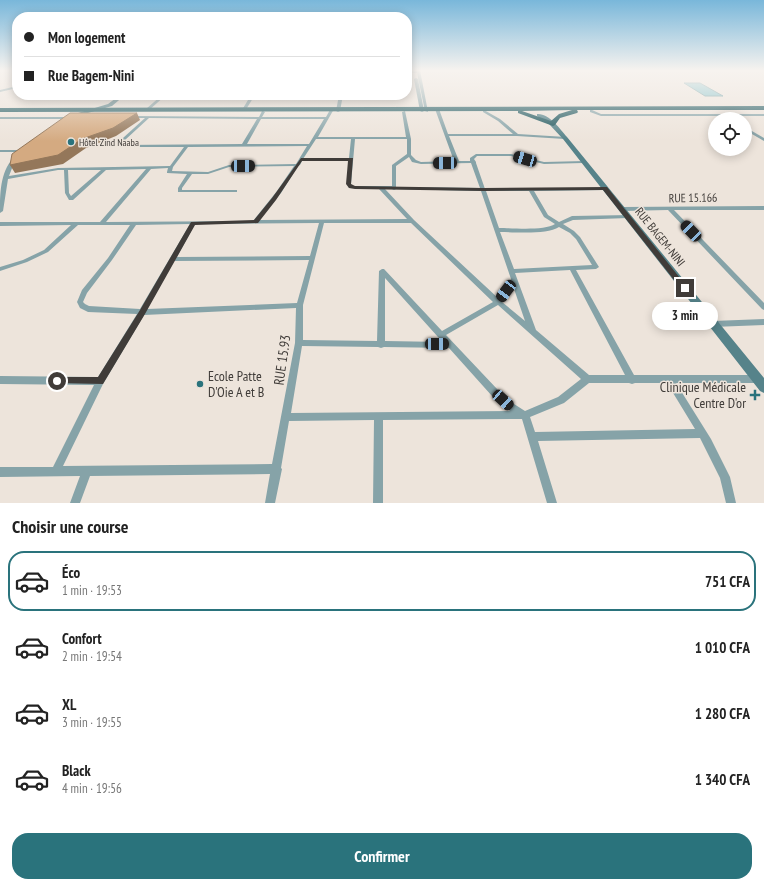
<!DOCTYPE html>
<html lang="fr">
<meta charset="utf-8">
<style>
body{margin:0;font-family:"PT Sans Narrow",sans-serif;background:#f2f2f2;color:#222;height:100vh;display:flex;flex-direction:column;font-size:15px;white-space:nowrap}
*{box-sizing:border-box;margin:0}
p{font-size:13px;color:#767676}
.icon{flex:none;width:22px;height:22px;fill:none;stroke:currentColor;stroke-width:2;stroke-linecap:round;stroke-linejoin:round}
.map{position:relative;height:503px;overflow:hidden}
.side{display:flex;flex-direction:column;background:#fff;flex:1}
.side>*{flex:none}
.hud{position:absolute;left:12px;top:12px;width:400px;height:88px;border-radius:16px;box-shadow:0 2px 10px #0003;display:grid;align-content:center;height:88px;padding:0 12px;background:#fff}
.tools{position:absolute;left:708px;top:112px;display:grid;gap:8px}
.tools a{display:grid;place-items:center;width:44px;height:44px;border-radius:50%;background:#fff;box-shadow:0 2px 10px #0003;font-size:20px}
.end{position:absolute;width:18px;height:18px;margin:-9px;border:5px solid #403c39;background:#fff;box-shadow:0 0 0 2px #fff}
.from{border-radius:50%}
.bubble{position:absolute;height:28px;border-radius:14px;background:#fff;box-shadow:0 2px 10px #0003;font-size:13px;font-weight:700;line-height:28px;text-align:center}
.car{position:absolute;width:12px;height:24px;margin:-12px -6px;border-radius:5px;box-shadow:0 0 3px 1px #0007;background:linear-gradient(#222 24%,#8ab4d8 0 40%,#222 0 76%,#8ab4d8 0 86%,#222 0)}
.hud b{display:flex;align-items:center;gap:14px;height:38px;font-size:15px}
.hud b+b{border-top:1px solid #e0e0e0}
.hud i{width:10px;height:10px;background:#222}
ul{padding:0;list-style:none}
li{display:flex;align-items:center;gap:12px;height:60px;margin:0 8px 6px;padding:0 4px;border:2px solid transparent;border-radius:16px}
li div{flex:1}
li b{display:block;font-size:15px}
li em{font-style:normal;font-weight:700}
li.current{border-color:#2a737c}
li>.icon{width:36px;height:36px;stroke-width:1.5}
h2{padding:0 12px;font-size:18px;line-height:48px}
.action{display:flex;gap:8px;margin-top:auto;padding:8px 12px}
.action a{flex:1;height:46px;border-radius:16px;background:#2a737c;color:#fff;font-size:16px;font-weight:700;line-height:46px;text-align:center}
.map>svg:first-child{display:block}
.water{fill:#73bbc6;stroke:#64959c}
.lines{fill:none;stroke-linecap:round;stroke-linejoin:round}
.street{fill:#86a3a8;fill-rule:evenodd}
.secondary{fill:#56838a;fill-rule:evenodd}
.highway{fill:#1d565d;fill-rule:evenodd}
.shaded-wall{fill:#94775a}
.building{fill:#d4aa81;stroke:#94775a}
.route{fill:#403c39}
.poi-dot{fill:#2a737c;stroke:#ede4db;stroke-width:1.5}
.labels{text-anchor:middle;stroke-width:3;stroke-linejoin:round;paint-order:stroke}
.far-poi-label{font-size:10px;fill:#403c39;stroke:#ede4db;text-anchor:start}
.street-label{font-size:12px;fill:#403c39;stroke:#ede4db}
.near-street-label{font-size:14px;fill:#403c39;stroke:#ede4db}
.near-poi-label{font-size:14px;fill:#403c39;stroke:#ede4db;text-anchor:start}
</style>
<div class="map">
<svg width="764" height="503" viewBox="0 0 764 503">
<rect width="100%" height="100%" fill="#ede4db"/>
<polygon class="water" points="684,83 700,83 723,96 705,96"/>
<g class="lines">
<g class="street">
<polygon points="417,70 420,70 428,112 425,111 417,73 407,73 407,71"/>
<polygon points="416,78 418,79 424,111 422,112 420,111 414,79"/>
<polygon points="17,86 17,88 0,92 0,90"/>
<polygon points="162,95 166,95 148,111 146,111 146,109"/>
<polygon points="251,95 255,95 245,111 243,111 242,110"/>
<polygon points="339,95 343,95 340,111 338,112 336,111"/>
<path d="M331 108 334 109 318 137H406L402 112 405 111 411 139V155L416 160 421 162 454 161 435 109 437 108 439 109 448 134H513L498 121 483 112V110H484L500 119 518 134 566 137 567 138 565 139 517 136H449L459 161H470V158L476 154H511L544 162 585 161V162L583 163 544 164 511 156H477L474 159 476 162V163L485 189 605 188 607 189 605 190 534 191 548 215 559 222 572 216 630 215 631 216 628 218 573 220 563 224 574 231 580 237 599 267 596 269 576 270 634 375H758L761 376 762 379 761 382 758 383H676L711 439 730 477 736 503H726L720 478 700 438 538 441 557 503H547L522 419 383 420V503H373L374 420 289 421 281 468 282 469 275 503H265L270 474 90 476 80 503H70L80 476 0 477V467H53L94 385 0 384V376L98 377 137 314 88 312 80 308 77 302 82 290 108 258 130 225H78L48 252 27 262 0 271V267L23 260 44 250 71 225 0 226V222H100L146 169 106 170 73 200H69L65 193 64 170H58L8 179 3 211 0 213C0 194 0 173 13 158H15L17 159 14 163 9 176 58 168 170 166 184 147H120L119 143 123 138 145 118H131V116L259 117 262 111H263L265 112 262 117H326ZM149 118 257 119 242 144 123 145 125 140ZM261 119H324L309 144H247ZM316 139H351L349 158 303 159ZM355 139H407V154L392 165V186H352L351 184ZM307 146 296 164 229 165 208 172 172 171 173 167 188 147ZM409 157 412 162 421 164 471 163 480 188 396 187V166ZM349 160 347 184 349 188 379 189 407 219 259 220 281 193 298 166 300 165 302 161ZM294 166 277 191 253 221 106 222 151 169 168 168 167 172V173L187 174 178 188V192H237V190H182V188L192 174H208L229 167ZM68 170H101L71 196 69 193ZM385 189H392L394 190 396 189 481 191 511 279 498 298 414 220ZM486 191H529L544 217 555 224C545 231 513 228 499 228ZM319 223 310 256 177 257 195 224ZM324 223H411L493 302 442 331 384 269H382L379 271 377 341 303 340V305ZM190 224 140 309 89 306 85 304 83 302 87 293 112 260 136 225ZM559 227 570 233 576 239 592 265 514 269 500 232C516 232 547 235 559 227ZM309 260 297 303 147 309 174 261ZM570 270 625 375H589L536 330 515 273ZM385 278 438 337 443 342 385 341ZM513 286 525 321 502 302ZM498 305 581 379 558 397 525 411 514 404 498 390 446 335ZM296 308 295 343 272 464 63 466 103 384 144 315ZM302 346 378 347 381 348 384 347 449 348 492 396 510 411 291 413ZM589 383H629L632 384 635 383H667L695 429 535 432 530 417 564 403Z"/>
<polygon points="590,110 592,110 601,114 764,114 764,116 601,116 590,112"/>
<polygon points="0,117 70,117 72,118 70,119 0,119"/>
<polygon points="745,127 764,138 764,141 745,130"/>
<polygon points="0,150 22,150 24,151 22,152 0,152"/>
<polygon points="764,206 764,210 674,210 764,303 764,310 762,309 668,210 622,211 619,209 622,207"/>
<polygon points="764,319 764,325 713,327 710,326 709,324 710,322 713,321"/>
</g>
<g class="secondary">
<polygon points="120,95 125,95 112,106 81,115 78,113 108,104"/>
<path d="M537 114C549 113 560 129 567 137L764 378V393L760 391 563 139 549 124 537 116Z"/>
</g>
<path class="highway" d="M764 106V110H577L578 112 577 113 560 118 555 125 553 126 518 113V111L0 112V108ZM572 110 559 114 551 121 522 111Z"/>
</g>
<polygon class="shaded-wall" points="137,113 140,120 116,136 86,148 63,164 15,173 10,165"/>
<polygon class="building" points="70,113 137,113 113,128 82,139 58,155 10,165 12,154"/>
<linearGradient id="sky" x2="0" y2="1"><stop stop-color="#79b7da"/><stop offset="0.5" stop-color="#f7f3ef"/><stop offset="1" stop-color="#f7f3ef" stop-opacity="0"/></linearGradient>
<rect width="764" height="141" fill="url(#sky)"/>
<polygon class="route" points="301,158 353,158 351,184 355,186 483,188 607,187 688,288 685,290 682,290 603,190 483,191 355,189 349,188 346,184 348,161 302,161 276,200 258,223 195,225 145,314 103,384 54,383 53,381 54,378 57,377 98,377 140,310 191,222 254,220 272,198"/>
<g class="poi-dot">
<circle cx="71" cy="142" r="4"/>
<circle cx="200" cy="384" r="4"/>
<path d="M753 389h4v4h4v4h-4v4h-4v-4h-4v-4h4z"/>
</g>
<g class="labels">
<g class="far-poi-label">
<text x="79" y="146">Hôtel Zind Naaba</text>
</g>
<g class="street-label">
<text transform="translate(693 198) rotate(-1)" y="4">RUE 15.166</text>
<text transform="translate(660 237) rotate(51)" y="4">RUE BAGEM-NINI</text>
</g>
<g class="near-street-label">
<text transform="translate(282 360) rotate(-82)" y="5">RUE 15.93</text>
</g>
<g class="near-poi-label">
<text x="208" y="381">Ecole Patte<tspan x="208" dy="16">D'Oie A et B</tspan></text>
<text x="746" y="392" text-anchor="end">Clinique Médicale<tspan x="746" dy="16">Centre D'or</tspan></text>
</g>
</g>
</svg>
<div class="tools">
<a><svg class="icon" aria-label="locate" viewBox="0 0 24 24"><circle cx="12" cy="12" r="6"/><path d="M12 2v4M12 18v4M2 12h4M18 12h4"/></svg></a>
</div>
<i class="end from" style="left:57px;top:381px"></i>
<i class="end" style="left:685px;top:288px"></i>
<div class="bubble" style="left:652px;top:302px;width:66px">3 min</div>
<i class="car" style="left:525px;top:159px;rotate:286deg"></i>
<i class="car" style="left:445px;top:163px;rotate:269deg"></i>
<i class="car" style="left:243px;top:166px;rotate:89deg"></i>
<i class="car" style="left:691px;top:231px;rotate:316deg"></i>
<i class="car" style="left:506px;top:291px;rotate:217deg"></i>
<i class="car" style="left:437px;top:344px;rotate:90deg"></i>
<i class="car" style="left:503px;top:400px;rotate:132deg"></i>
<div class="hud">
<b><i class="from"></i>Mon logement</b>
<b><i></i>Rue Bagem-Nini</b>
</div>
</div>
<section class="side">
<h2>Choisir une course</h2>
<ul>
<li class="current"><svg class="icon" aria-label="car" viewBox="0 0 24 24"><path d="M5 17H2v-5l4-1 3-4h7l3 4 3 1v5h-3M9 17h6M6 11h13"/><circle cx="7" cy="17" r="2"/><circle cx="17" cy="17" r="2"/></svg><div><b>Éco</b><p>1 min · 19:53</p></div><em>751 CFA</em></li>
<li><svg class="icon" aria-label="car" viewBox="0 0 24 24"><path d="M5 17H2v-5l4-1 3-4h7l3 4 3 1v5h-3M9 17h6M6 11h13"/><circle cx="7" cy="17" r="2"/><circle cx="17" cy="17" r="2"/></svg><div><b>Confort</b><p>2 min · 19:54</p></div><em>1 010 CFA</em></li>
<li><svg class="icon" aria-label="car" viewBox="0 0 24 24"><path d="M5 17H2v-5l4-1 3-4h7l3 4 3 1v5h-3M9 17h6M6 11h13"/><circle cx="7" cy="17" r="2"/><circle cx="17" cy="17" r="2"/></svg><div><b>XL</b><p>3 min · 19:55</p></div><em>1 280 CFA</em></li>
<li><svg class="icon" aria-label="car" viewBox="0 0 24 24"><path d="M5 17H2v-5l4-1 3-4h7l3 4 3 1v5h-3M9 17h6M6 11h13"/><circle cx="7" cy="17" r="2"/><circle cx="17" cy="17" r="2"/></svg><div><b>Black</b><p>4 min · 19:56</p></div><em>1 340 CFA</em></li>
</ul>
<div class="action"><a>Confirmer</a></div>
</section>
